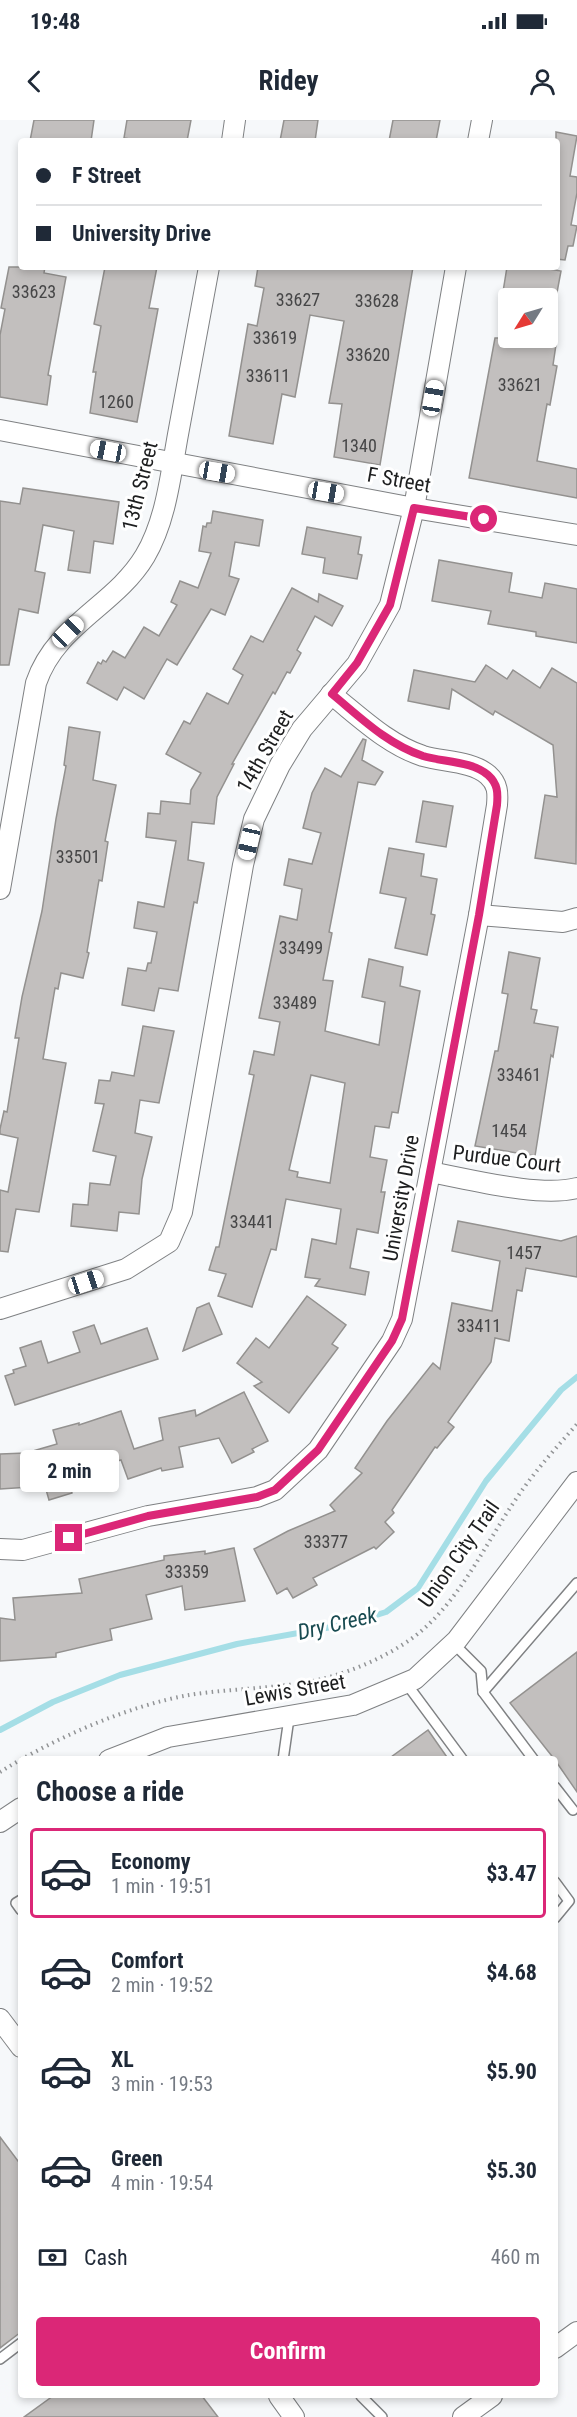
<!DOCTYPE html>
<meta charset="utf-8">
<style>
body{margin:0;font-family:"Roboto Condensed",sans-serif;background:#f2f2f3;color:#1f2937;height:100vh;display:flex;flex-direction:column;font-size:22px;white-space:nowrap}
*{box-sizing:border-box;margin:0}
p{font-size:20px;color:#747a83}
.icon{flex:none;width:33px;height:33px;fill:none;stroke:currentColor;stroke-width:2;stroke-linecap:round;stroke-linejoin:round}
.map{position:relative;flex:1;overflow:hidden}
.drawer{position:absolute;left:18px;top:1636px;width:540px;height:642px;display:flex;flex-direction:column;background:#fff;border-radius:6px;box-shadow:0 3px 9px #0003}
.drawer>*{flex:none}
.guide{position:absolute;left:18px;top:18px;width:542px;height:132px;border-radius:6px;box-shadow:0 3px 9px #0003;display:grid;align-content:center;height:132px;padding:0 18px;background:#fff}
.needle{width:39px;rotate:233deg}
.fabs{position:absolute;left:498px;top:168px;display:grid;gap:12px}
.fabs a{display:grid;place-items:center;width:60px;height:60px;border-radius:6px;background:#fff;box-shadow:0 3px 9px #0003;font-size:30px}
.end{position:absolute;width:27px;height:27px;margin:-14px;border:8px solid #db2777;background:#fff;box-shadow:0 0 0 3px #fff}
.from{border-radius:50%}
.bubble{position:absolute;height:42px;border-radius:6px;background:#fff;box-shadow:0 3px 9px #0003;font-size:20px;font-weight:700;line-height:42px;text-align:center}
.car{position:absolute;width:18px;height:36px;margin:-18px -9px;border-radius:8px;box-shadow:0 0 4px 2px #0007;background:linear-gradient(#fff 24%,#345 0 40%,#fff 0 76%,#345 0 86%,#fff 0)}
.guide b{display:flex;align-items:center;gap:21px;height:57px;font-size:22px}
.guide b+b{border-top:2px solid #e0e1e3}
.guide i{width:15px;height:15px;background:#1f2937}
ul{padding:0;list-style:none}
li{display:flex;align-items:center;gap:18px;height:90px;margin:0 12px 9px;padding:0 6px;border:3px solid transparent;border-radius:6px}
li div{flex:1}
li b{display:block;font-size:22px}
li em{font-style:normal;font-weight:700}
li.selected{border-color:#db2777}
li>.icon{width:54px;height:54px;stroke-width:1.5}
h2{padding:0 18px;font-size:27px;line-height:72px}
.pay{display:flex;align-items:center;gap:15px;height:66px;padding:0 18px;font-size:22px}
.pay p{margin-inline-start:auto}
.primary-button{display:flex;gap:12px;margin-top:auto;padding:12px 18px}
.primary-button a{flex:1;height:69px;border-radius:6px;background:#db2777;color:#fff;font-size:24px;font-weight:700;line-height:69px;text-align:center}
.status{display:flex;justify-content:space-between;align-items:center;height:42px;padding:0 30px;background:#fff;direction:ltr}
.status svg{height:16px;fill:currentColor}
header{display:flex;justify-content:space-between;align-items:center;height:78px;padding:0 18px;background:#fff;font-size:27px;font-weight:700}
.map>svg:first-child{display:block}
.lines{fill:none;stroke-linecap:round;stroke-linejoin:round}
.stream{stroke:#a5dee6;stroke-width:6}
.building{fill:#c2bfbe;stroke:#93918f;stroke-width:1.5;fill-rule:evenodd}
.service-casing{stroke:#7f8183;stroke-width:12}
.minor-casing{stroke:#7f8183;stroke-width:22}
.path{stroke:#929496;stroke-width:4;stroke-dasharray:1.5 4.5;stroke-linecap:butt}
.service{stroke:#fff;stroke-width:9}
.minor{stroke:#fff;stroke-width:20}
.route{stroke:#db2777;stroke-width:8}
.labels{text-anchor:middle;stroke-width:6;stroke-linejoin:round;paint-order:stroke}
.number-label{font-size:18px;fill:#464647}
.street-label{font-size:21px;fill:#1d1e1f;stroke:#fff}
.water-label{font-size:22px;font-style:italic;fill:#194b51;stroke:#fff}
</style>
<div class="status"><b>19:48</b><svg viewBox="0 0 49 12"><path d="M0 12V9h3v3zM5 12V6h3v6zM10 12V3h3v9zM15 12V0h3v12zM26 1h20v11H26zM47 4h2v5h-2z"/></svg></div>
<header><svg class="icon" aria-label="back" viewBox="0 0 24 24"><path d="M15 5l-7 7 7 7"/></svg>Ridey<svg class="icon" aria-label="person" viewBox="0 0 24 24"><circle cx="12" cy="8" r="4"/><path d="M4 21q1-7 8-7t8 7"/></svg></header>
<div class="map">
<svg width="577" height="2297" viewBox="0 0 577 2297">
<rect width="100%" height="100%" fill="#f6f8fa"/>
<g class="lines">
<polyline class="stream" points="0,1610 53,1582 120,1555 237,1524 348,1504 386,1492 418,1468 486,1361 561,1270 577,1257"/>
</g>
<g class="building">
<polygon points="34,0 94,0 91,21 30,21"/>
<polygon points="127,0 191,0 187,21 142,21 124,18"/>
<polygon points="284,0 318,0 315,21 280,21"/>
<polygon points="393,0 440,0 436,21 389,21"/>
<polygon points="556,12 577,16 570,56 577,57 577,73 571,105 577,106 573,126 568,126 565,140 556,139"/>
<polygon points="9,147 45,147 44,153 66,157 48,255 51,256 47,285 0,277 0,215 5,189 1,188"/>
<polygon points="105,147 157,147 149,188 158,189 137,302 90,293 96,252 93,252 101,206 94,204"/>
<polygon points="258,147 413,147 380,345 334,337 342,284 329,283 344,201 310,195 295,277 282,274 273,324 229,316 248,204 257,206 264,168 255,166"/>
<polygon points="507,147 538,147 561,151 556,178 502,178"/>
<polygon points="495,218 557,218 553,245 557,246 550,285 547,284 537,341 577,349 577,378 469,358"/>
<polygon points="23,368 119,382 113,424 94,421 90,453 68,450 74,411 43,405 35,451 45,453 38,493 19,489 9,545 0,545 0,381 20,384"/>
<polygon points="213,391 263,400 259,426 235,422 229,456 239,459 225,495 211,489 177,545 167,539 144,579 124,567 117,580 87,563 98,542 101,544 103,540 106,542 113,531 125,538 144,507 159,516 177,485 171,482 180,461 198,468 211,433 199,431 203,406 206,407 207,403 211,403"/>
<polygon points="307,407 361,417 358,434 362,435 357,459 323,453 325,438 302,434"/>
<polygon points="439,440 512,453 509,472 542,478 545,463 577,469 577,523 536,516 536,512 488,504 491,491 432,481"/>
<polygon points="292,468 318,482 319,474 343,486 332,506 315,496 297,530 301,533 290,553 287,552 275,574 273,572 232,644 234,644 217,677 214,704 192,702 188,740 204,743 197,783 194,782 178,871 159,868 154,891 122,885 128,848 146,851 148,843 151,843 157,812 134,808 138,782 164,787 176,721 146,717 148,693 160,694 161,681 190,684 191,670 201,653 166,634 184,601 190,604 207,573 228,584 243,555 233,549 251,516 263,522"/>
<polygon points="486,545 507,559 513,550 540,568 552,548 577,563 576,744 535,738 545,675 557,677 553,625 495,591 493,595 452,569 449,589 408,581 414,550 475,562"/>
<polygon points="69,607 100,612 93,660 116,665 105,721 108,722 102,761 99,760 87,832 89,833 83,858 61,853 58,869 55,868 43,939 66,943 39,1092 16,1089 8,1132 0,1131 0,1070 8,1072 18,1018 0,1014 0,1009 4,991 7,992 19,918 15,918 22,877 42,791 56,699 66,646 64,645"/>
<path d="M363 619 366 620 362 640 383 652 375 665 358 662 329 812 332 813 323 860 333 861 325 911 379 925 385 882 362 877 369 839 403 847 400 866 420 871 398 993 392 992 389 1008 375 1006 370 1037 387 1040 381 1072H385L378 1113 357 1109 350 1148 369 1152 365 1175 315 1166 320 1159 305 1157 312 1119 336 1124 341 1089 286 1079 276 1130 271 1129 252 1187 218 1176 226 1154 209 1150 216 1127H219L254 955 249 954 254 931 274 935 280 902 259 898 280 796 297 800 302 769 284 765 289 739 312 744 321 713 303 708 312 673 325 648 341 657ZM311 955 345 963 330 1063 297 1057 298 1052 289 1050Z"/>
<polygon points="423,681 453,686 446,727 416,722"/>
<polygon points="389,728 424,734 421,756 437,759 431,794 435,795 427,835 395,828 406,778 380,773"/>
<polygon points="509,832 540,838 531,889 537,890 534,903 558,907 553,937 551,935 535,1036 475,1026 495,931 498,931 508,874 502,873"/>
<polygon points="143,906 174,911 159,983 140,980 135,1013 152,1017 142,1059 139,1094 119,1092 117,1111 71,1106 73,1084 88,1085 90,1063 110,1065 116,1036 93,1031 104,984 95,983 99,960 110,961 112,952 134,956"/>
<polygon points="458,1101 561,1121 577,1116 577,1157 526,1148 522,1171 517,1170 509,1221 495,1218 491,1242 448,1302 454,1307 437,1328 435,1327 392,1390 394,1393 385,1402 394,1412 376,1429 374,1427 313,1458 317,1465 293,1478 287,1468 277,1474 254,1429 288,1411 335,1391 330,1385 362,1353 355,1348 387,1301 433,1243 440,1249 452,1183 492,1191 500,1141 452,1131"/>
<polygon points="307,1176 346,1205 332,1224 338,1228 289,1293 254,1266 262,1262 237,1243 256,1218 269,1228"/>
<polygon points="209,1183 222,1214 183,1231 197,1188"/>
<polygon points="94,1205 101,1224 147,1208 158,1239 15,1285 5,1256 14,1253 13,1250 26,1246 20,1228 41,1221 48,1243 80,1232 73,1212"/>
<polygon points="244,1272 268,1321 252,1329 254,1332 232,1343 219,1318 179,1327 183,1347 162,1351 161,1348 128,1359 121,1340 68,1355 72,1373 49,1380 45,1366 0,1369 0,1334 26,1333 57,1324 53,1310 79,1303 79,1305 121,1291 134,1329 163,1320 159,1298 195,1290 196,1296"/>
<polygon points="234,1428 245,1481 185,1490 182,1466 146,1475 152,1499 110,1509 112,1520 56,1533 56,1537 0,1541 0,1498 15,1500 13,1478 82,1473 79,1459 164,1440 164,1436 205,1431 205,1434"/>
<polygon points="577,1532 577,1672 555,1640 510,1583"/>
<polygon points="428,1610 449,1640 387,1640"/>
<polygon points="0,2017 21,2045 21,2212 0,2228"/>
<polygon points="53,2276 202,2276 218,2297 24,2297"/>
</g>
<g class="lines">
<defs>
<g id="service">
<polyline points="453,1523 481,1551 483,1572 534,1640"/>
<polyline points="406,1563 463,1640"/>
<polyline points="483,1572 577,1463"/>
<polyline points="283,1640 289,1598"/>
<polyline points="555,1667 573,1690"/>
<polyline points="555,1762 569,1781 555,1798"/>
<polyline points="21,1780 16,1783 21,1790"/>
<polyline points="0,2239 21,2223"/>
<polyline points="361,2276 382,2297"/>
</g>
<g id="minor">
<polyline points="232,21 235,0"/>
<polyline points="478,21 482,0"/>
<polyline points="0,310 414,388 577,415"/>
<path d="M0 769 36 563C56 504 115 486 145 436 167 399 171 351 179 309 189 255 199 201 209 147"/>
<polyline points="479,795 563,802 577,798"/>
<path d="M430 1052C469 1059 540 1078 577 1068"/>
<polyline points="0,1189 126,1149 169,1122 182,1092 243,745 254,699 280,645 302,609 357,544 390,485 414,388 456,147"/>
<path d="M0 1429 23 1430 148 1396 257 1377 275 1370 318 1330 392 1221 402 1199 479 795 497 685C498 673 498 664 488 655 472 641 443 642 423 636 387 624 360 597 331 574"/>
<polyline points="109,1640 168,1617 353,1585 415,1559 457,1520 577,1362"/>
<polyline points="0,1702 21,1688"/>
<polyline points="0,1899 21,1927"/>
<polyline points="555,2228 577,2212"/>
<polyline points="279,2276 294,2297"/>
<polyline points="463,2297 492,2276"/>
</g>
</defs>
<use href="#service" class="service-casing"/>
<use href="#minor" class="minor-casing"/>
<path class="path" d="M0 1652C53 1619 127 1586 189 1575 226 1569 264 1569 302 1563 339 1557 380 1541 411 1519 457 1486 483 1428 514 1382 533 1353 555 1329 577 1304"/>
<use href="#service" class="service"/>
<use href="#minor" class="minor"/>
</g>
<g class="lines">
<path class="route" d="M69 1418 148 1396 257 1377 275 1370 318 1330 392 1221 402 1199 479 795 497 685C498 673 498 664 488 655 472 641 443 642 423 636 387 624 360 597 332 574L357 543 390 485 414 388 484 399"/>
</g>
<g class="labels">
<g class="number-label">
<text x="34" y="178">33623</text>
<text x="298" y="186">33627</text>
<text x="377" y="187">33628</text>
<text x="275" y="224">33619</text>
<text x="368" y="241">33620</text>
<text x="268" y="262">33611</text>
<text x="520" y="271">33621</text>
<text x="116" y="288">1260</text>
<text x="359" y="332">1340</text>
<text x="78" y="743">33501</text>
<text x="301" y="834">33499</text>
<text x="295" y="889">33489</text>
<text x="519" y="961">33461</text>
<text x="509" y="1017">1454</text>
<text x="252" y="1108">33441</text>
<text x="524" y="1139">1457</text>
<text x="479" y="1212">33411</text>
<text x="326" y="1428">33377</text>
<text x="187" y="1458">33359</text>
</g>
<g class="street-label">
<text transform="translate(399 360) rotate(10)" y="7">F Street</text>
<text transform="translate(140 366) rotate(-76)" y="7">13th Street</text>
<text transform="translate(265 631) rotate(-60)" y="7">14th Street</text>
<text transform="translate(507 1039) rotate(7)" y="7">Purdue Court</text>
<text transform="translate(401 1078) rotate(-80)" y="7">University Drive</text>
<text transform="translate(459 1434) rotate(-55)" y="7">Union City Trail</text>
<text transform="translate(295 1570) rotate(-10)" y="7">Lewis Street</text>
</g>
<g class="water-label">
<text transform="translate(337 1503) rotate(-13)" y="8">Dry Creek</text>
</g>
</g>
</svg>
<div class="fabs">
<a><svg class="needle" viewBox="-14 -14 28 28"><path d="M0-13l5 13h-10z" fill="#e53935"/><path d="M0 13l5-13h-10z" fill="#747a83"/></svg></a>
</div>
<i class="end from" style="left:484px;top:399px"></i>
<i class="end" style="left:69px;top:1418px"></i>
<div class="bubble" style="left:20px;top:1330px;width:99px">2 min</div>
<i class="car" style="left:433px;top:278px;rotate:10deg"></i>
<i class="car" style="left:108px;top:331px;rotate:281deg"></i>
<i class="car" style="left:217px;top:352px;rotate:100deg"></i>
<i class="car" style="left:326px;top:372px;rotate:100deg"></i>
<i class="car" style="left:68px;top:512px;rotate:45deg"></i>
<i class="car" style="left:249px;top:722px;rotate:193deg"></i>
<i class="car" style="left:86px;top:1162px;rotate:72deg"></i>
<div class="guide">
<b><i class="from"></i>F Street</b>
<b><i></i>University Drive</b>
</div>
<section class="drawer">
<h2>Choose a ride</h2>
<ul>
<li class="selected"><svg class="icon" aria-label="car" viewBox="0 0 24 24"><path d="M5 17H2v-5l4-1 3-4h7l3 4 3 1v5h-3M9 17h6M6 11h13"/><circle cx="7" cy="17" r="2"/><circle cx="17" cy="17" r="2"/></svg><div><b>Economy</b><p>1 min · 19:51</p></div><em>$3.47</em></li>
<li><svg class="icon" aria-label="car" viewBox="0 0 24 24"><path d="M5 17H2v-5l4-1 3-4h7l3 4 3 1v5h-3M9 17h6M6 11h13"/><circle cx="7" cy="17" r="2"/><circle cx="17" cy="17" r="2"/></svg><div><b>Comfort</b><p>2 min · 19:52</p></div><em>$4.68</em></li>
<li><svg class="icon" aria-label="car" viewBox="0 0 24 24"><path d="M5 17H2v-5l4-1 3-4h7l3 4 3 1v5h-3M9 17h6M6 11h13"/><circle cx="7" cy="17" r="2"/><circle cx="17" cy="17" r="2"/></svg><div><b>XL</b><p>3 min · 19:53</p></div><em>$5.90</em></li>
<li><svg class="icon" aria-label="car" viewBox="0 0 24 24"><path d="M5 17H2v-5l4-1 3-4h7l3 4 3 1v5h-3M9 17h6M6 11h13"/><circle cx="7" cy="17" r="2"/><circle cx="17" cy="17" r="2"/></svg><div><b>Green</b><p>4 min · 19:54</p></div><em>$5.30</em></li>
</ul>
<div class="pay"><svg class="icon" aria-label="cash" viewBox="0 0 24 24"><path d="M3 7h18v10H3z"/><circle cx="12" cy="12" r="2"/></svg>Cash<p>460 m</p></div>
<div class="primary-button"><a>Confirm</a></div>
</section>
</div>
